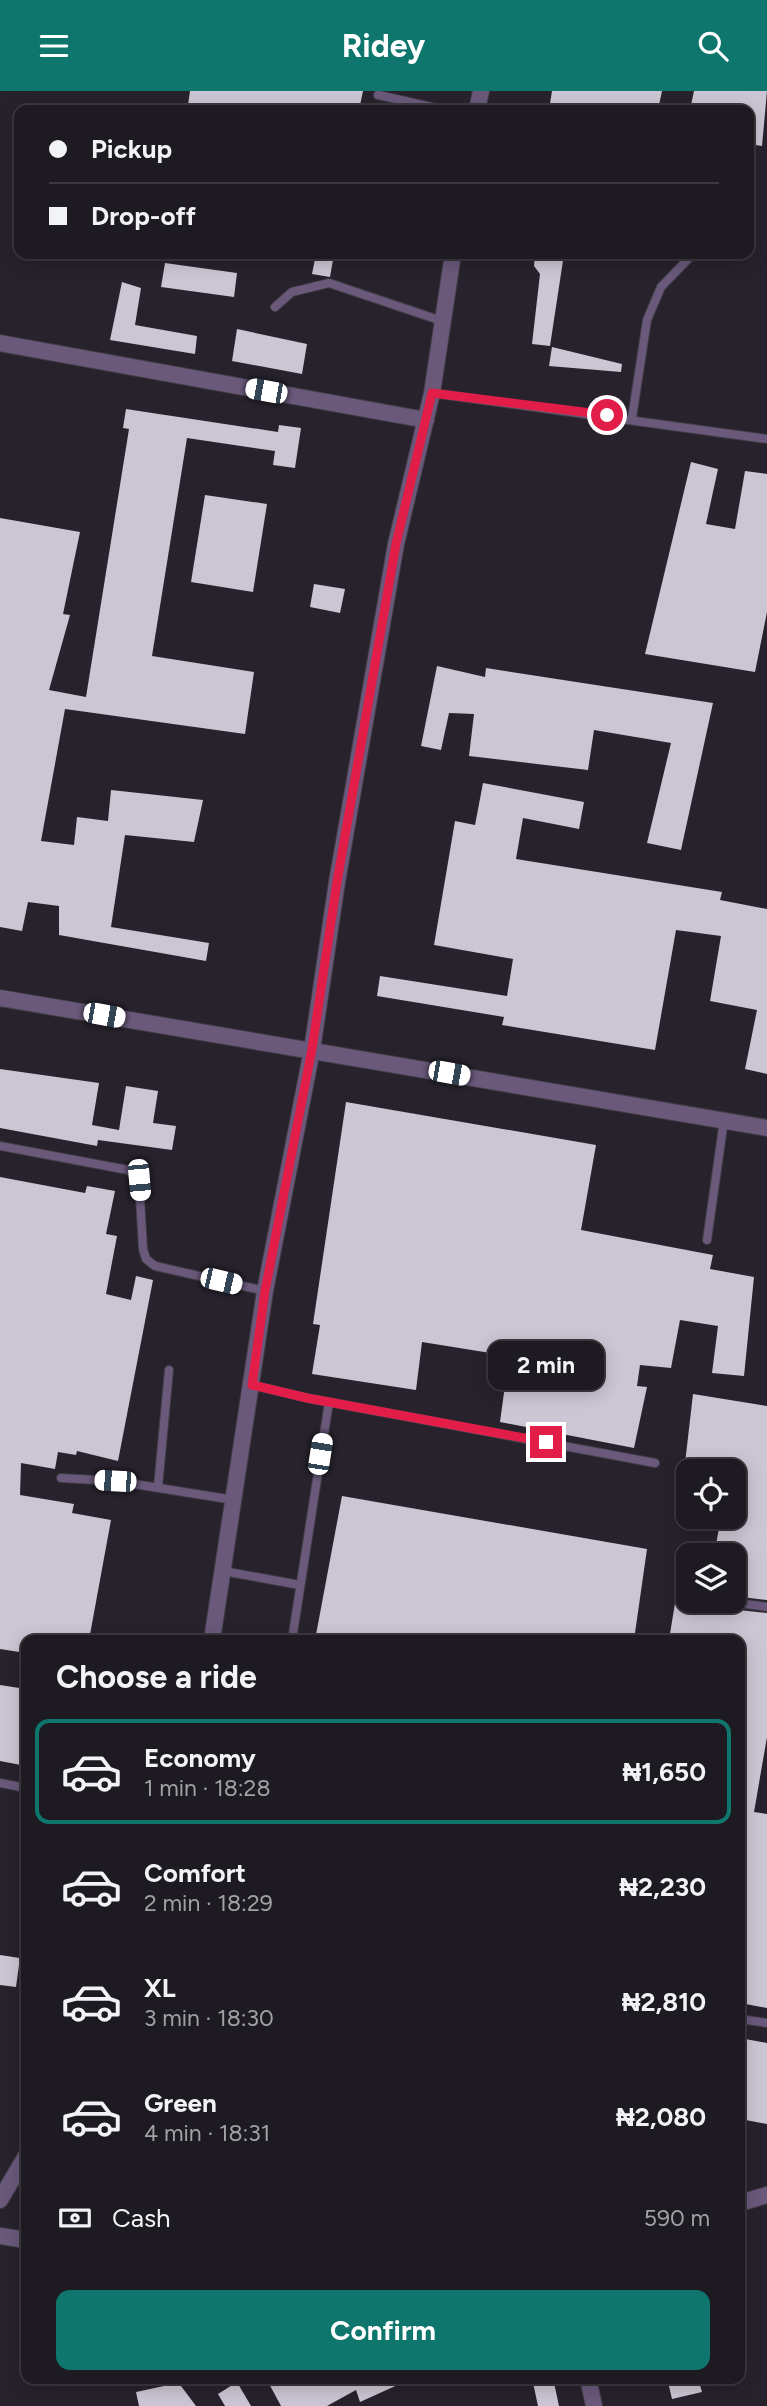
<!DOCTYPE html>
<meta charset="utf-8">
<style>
body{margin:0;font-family:Figtree,sans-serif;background:#25232a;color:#f1f3f6;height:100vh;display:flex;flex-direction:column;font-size:26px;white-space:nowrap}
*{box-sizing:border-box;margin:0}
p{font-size:23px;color:#a0a1a5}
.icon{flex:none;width:38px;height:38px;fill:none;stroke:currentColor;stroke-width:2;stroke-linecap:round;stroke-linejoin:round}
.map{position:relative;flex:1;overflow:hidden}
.side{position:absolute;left:21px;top:1544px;width:724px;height:749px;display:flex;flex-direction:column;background:#1d1a21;border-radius:14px;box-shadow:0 4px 18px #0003,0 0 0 2px #3b383f}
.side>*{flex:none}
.guide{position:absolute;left:14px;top:14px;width:740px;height:154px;border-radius:14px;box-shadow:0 4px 18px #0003,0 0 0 2px #3b383f;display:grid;align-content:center;height:154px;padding:0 35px;background:#1d1a21}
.buttons{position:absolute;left:676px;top:1368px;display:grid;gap:14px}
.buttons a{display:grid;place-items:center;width:70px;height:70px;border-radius:14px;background:#1d1a21;box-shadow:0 4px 18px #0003,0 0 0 2px #3b383f;font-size:35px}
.end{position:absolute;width:32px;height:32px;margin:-16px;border:9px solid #e11d48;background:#fff;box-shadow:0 0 0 4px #fff}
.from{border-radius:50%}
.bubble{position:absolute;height:49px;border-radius:14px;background:#1d1a21;box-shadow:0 4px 18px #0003,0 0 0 2px #3b383f;font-size:23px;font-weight:700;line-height:49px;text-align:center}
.car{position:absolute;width:21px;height:42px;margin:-21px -10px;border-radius:9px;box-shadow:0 0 5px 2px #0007;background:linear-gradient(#fff 24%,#345 0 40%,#fff 0 76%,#345 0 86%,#fff 0)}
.guide b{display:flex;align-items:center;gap:24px;height:66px;font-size:26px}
.guide b+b{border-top:2px solid #3b383f}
.guide i{width:18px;height:18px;background:#f1f3f6}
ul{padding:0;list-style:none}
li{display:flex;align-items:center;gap:21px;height:105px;margin:0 14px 10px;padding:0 21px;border:4px solid transparent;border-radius:14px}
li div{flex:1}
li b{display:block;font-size:26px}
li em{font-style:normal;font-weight:700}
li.selected{border-color:#0f766e}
li>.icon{width:63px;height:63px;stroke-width:1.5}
h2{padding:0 35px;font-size:32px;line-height:84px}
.pay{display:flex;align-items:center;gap:18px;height:77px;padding:0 35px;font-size:26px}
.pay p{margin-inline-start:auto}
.cta{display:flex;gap:14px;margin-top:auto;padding:14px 35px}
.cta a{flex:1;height:80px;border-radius:14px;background:#0f766e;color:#fff;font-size:28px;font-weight:700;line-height:80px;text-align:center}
header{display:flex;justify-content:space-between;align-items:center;height:91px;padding:0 35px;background:#0f766e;color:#fff;font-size:32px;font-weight:700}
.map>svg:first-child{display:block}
.building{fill:#ccc5d3}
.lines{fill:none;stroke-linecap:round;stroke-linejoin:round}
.lane-casing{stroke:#413d46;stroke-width:10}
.street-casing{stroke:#413d46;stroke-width:18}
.lane{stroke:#6a597b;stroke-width:8}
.street{stroke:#6a597b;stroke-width:16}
.route{stroke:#e11d48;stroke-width:9}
</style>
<header><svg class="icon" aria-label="menu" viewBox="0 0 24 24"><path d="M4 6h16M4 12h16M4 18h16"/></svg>Ridey<svg class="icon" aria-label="search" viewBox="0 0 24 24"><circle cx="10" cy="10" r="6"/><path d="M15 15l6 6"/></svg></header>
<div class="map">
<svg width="767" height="2315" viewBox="0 0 767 2315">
<rect width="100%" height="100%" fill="#27222c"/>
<g class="building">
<polygon points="190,0 363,0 359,19 213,19 188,14"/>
<polygon points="552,0 662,0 658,19 549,19"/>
<polygon points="694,0 767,0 762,55 749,53 749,19 690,19"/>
<polygon points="316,163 334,163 330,186 312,183"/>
<polygon points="535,163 564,163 550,255 532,253 540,183 534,175"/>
<polygon points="165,172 237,182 234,206 161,196"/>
<polygon points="122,191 141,197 135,234 197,245 195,263 110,249"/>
<polygon points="237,238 307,253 302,283 232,270"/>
<polygon points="552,256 622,273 621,281 549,275"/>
<polygon points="126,318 278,341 279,334 301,337 295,377 273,374 275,360 187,347 152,565 254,581 245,643 65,618 41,750 74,754 77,726 108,730 111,699 203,709 194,751 125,744 111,836 209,852 206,870 59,844 59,815 28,811 22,840 0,836 0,427 80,441 63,523 70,524 49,599 86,606 129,338 123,337"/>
<polygon points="691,371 718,378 706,433 735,438 745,380 767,383 767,521 755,581 645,563"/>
<polygon points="205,404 267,413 253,501 191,491"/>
<polygon points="314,493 345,498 340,522 310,516"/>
<polygon points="437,575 485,586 486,577 713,612 681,759 647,752 671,652 594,639 588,679 469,665 474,623 449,622 441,659 421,655"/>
<polygon points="483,692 584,711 579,738 523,727 516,768 722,801 720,809 767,818 767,983 745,978 757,919 710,910 721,845 676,839 655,959 502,934 504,926 377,905 380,885 507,905 513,868 434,854 455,730 475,734"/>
<polygon points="0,978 99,992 92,1034 119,1039 126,995 158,1000 153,1032 176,1035 172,1059 98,1049 97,1055 0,1037"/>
<polygon points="346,1011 596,1054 581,1139 713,1164 710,1178 754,1186 744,1285 712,1282 718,1235 680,1229 671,1277 640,1274 637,1295 647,1296 634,1357 500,1331 509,1265 422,1251 416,1299 312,1283 320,1234 313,1233"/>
<polygon points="0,1086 85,1102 87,1095 115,1100 106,1143 117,1145 106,1203 131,1209 136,1185 153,1189 118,1370 77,1360 76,1364 58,1361 55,1378 21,1372 20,1404 74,1413 72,1422 111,1429 89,1549 26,1549 26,1562 0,1558"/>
<polygon points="693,1303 767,1315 767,1509 733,1505 733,1465 714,1465 721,1426 733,1426 733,1381 684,1381"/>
<polygon points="342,1405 647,1458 634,1549 315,1549"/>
<polygon points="675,1512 767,1522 767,1646 754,1721 767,1723 767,1917 740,1912 740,1549 669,1549"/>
<polygon points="0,1594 26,1598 26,1675 0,1670"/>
<polygon points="0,1864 20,1867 16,1896 0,1894"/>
<polygon points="740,1947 767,1952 767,2033 740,2028"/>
<polygon points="175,2287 196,2315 139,2315 136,2301 164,2295"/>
<polygon points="266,2287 413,2287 360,2311 356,2299 327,2315 281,2315"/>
<polygon points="532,2287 553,2287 559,2315 538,2315"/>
<polygon points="667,2287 698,2287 702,2301 672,2308"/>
<polygon points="237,2291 251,2315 225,2315 218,2303"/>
</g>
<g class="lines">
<defs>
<g id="lane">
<polyline points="378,4 445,19"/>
<polyline points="275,216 292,201 329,192 442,230"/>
<polyline points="432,302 767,348"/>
<polyline points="632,327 647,229 661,196 693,163"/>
<polyline points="0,1055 128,1079 139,1089 143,1158 146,1168 155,1175 265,1200"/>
<polyline points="707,1149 724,1029"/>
<polyline points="252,1294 307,1307 655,1372"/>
<polyline points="61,1387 115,1390 234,1409"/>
<polyline points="158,1396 169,1279"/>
<polyline points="223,1480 300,1494"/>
<polyline points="724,1510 767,1516"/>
<polyline points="292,1549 329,1311"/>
<polyline points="0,1692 26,1697"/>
<polyline points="740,1928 767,1932"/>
</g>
<g id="street">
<polyline points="477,19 481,0"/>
<polyline points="0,252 426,329"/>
<polyline points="0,907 767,1037"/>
<polyline points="212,1549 265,1200 312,959 337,791 396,453 432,302 453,163"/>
<polyline points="0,2109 26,2065"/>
<polyline points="740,2112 767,2104"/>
<polyline points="0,2145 26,2149"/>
<polyline points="588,2287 594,2315"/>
</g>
</defs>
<use href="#lane" class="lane-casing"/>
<use href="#street" class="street-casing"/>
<use href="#lane" class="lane"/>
<use href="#street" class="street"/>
</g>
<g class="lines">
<polyline class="route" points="546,1351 307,1307 252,1294 265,1200 312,958 337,791 396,453 432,302 607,324"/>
</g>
</svg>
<div class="buttons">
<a><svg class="icon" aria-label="locate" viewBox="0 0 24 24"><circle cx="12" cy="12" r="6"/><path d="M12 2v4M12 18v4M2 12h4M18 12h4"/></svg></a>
<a><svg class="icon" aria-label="layers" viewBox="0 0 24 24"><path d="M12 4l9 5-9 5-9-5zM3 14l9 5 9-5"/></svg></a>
</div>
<i class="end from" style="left:607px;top:324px"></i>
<i class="end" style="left:546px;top:1351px"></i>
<div class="bubble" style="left:488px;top:1250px;width:116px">2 min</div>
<i class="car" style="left:266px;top:300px;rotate:280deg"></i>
<i class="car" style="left:104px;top:924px;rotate:100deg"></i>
<i class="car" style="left:449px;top:982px;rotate:100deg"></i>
<i class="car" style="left:139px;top:1089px;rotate:175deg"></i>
<i class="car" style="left:221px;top:1190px;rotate:103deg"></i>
<i class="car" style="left:320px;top:1363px;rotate:9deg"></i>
<i class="car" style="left:115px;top:1390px;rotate:273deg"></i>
<div class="guide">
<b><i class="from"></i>Pickup</b>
<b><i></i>Drop-off</b>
</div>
<section class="side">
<h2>Choose a ride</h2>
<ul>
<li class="selected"><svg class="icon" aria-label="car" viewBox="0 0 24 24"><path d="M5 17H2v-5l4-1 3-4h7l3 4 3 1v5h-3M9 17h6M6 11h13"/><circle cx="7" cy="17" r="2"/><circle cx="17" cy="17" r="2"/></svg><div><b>Economy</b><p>1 min · 18:28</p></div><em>₦1,650</em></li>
<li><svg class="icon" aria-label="car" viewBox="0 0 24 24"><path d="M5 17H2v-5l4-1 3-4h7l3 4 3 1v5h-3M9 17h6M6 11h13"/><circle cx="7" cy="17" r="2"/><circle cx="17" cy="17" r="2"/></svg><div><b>Comfort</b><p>2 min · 18:29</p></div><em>₦2,230</em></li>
<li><svg class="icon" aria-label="car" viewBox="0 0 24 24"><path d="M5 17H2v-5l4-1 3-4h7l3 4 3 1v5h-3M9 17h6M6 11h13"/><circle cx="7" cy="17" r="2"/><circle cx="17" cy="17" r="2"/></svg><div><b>XL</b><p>3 min · 18:30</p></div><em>₦2,810</em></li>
<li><svg class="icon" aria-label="car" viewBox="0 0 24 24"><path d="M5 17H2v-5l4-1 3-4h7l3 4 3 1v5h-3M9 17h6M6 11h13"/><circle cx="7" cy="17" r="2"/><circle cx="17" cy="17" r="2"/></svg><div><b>Green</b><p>4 min · 18:31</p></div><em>₦2,080</em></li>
</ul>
<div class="pay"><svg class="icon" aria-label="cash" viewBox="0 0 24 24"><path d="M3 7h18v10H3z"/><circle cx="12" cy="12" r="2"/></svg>Cash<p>590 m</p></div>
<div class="cta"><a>Confirm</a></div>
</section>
</div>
